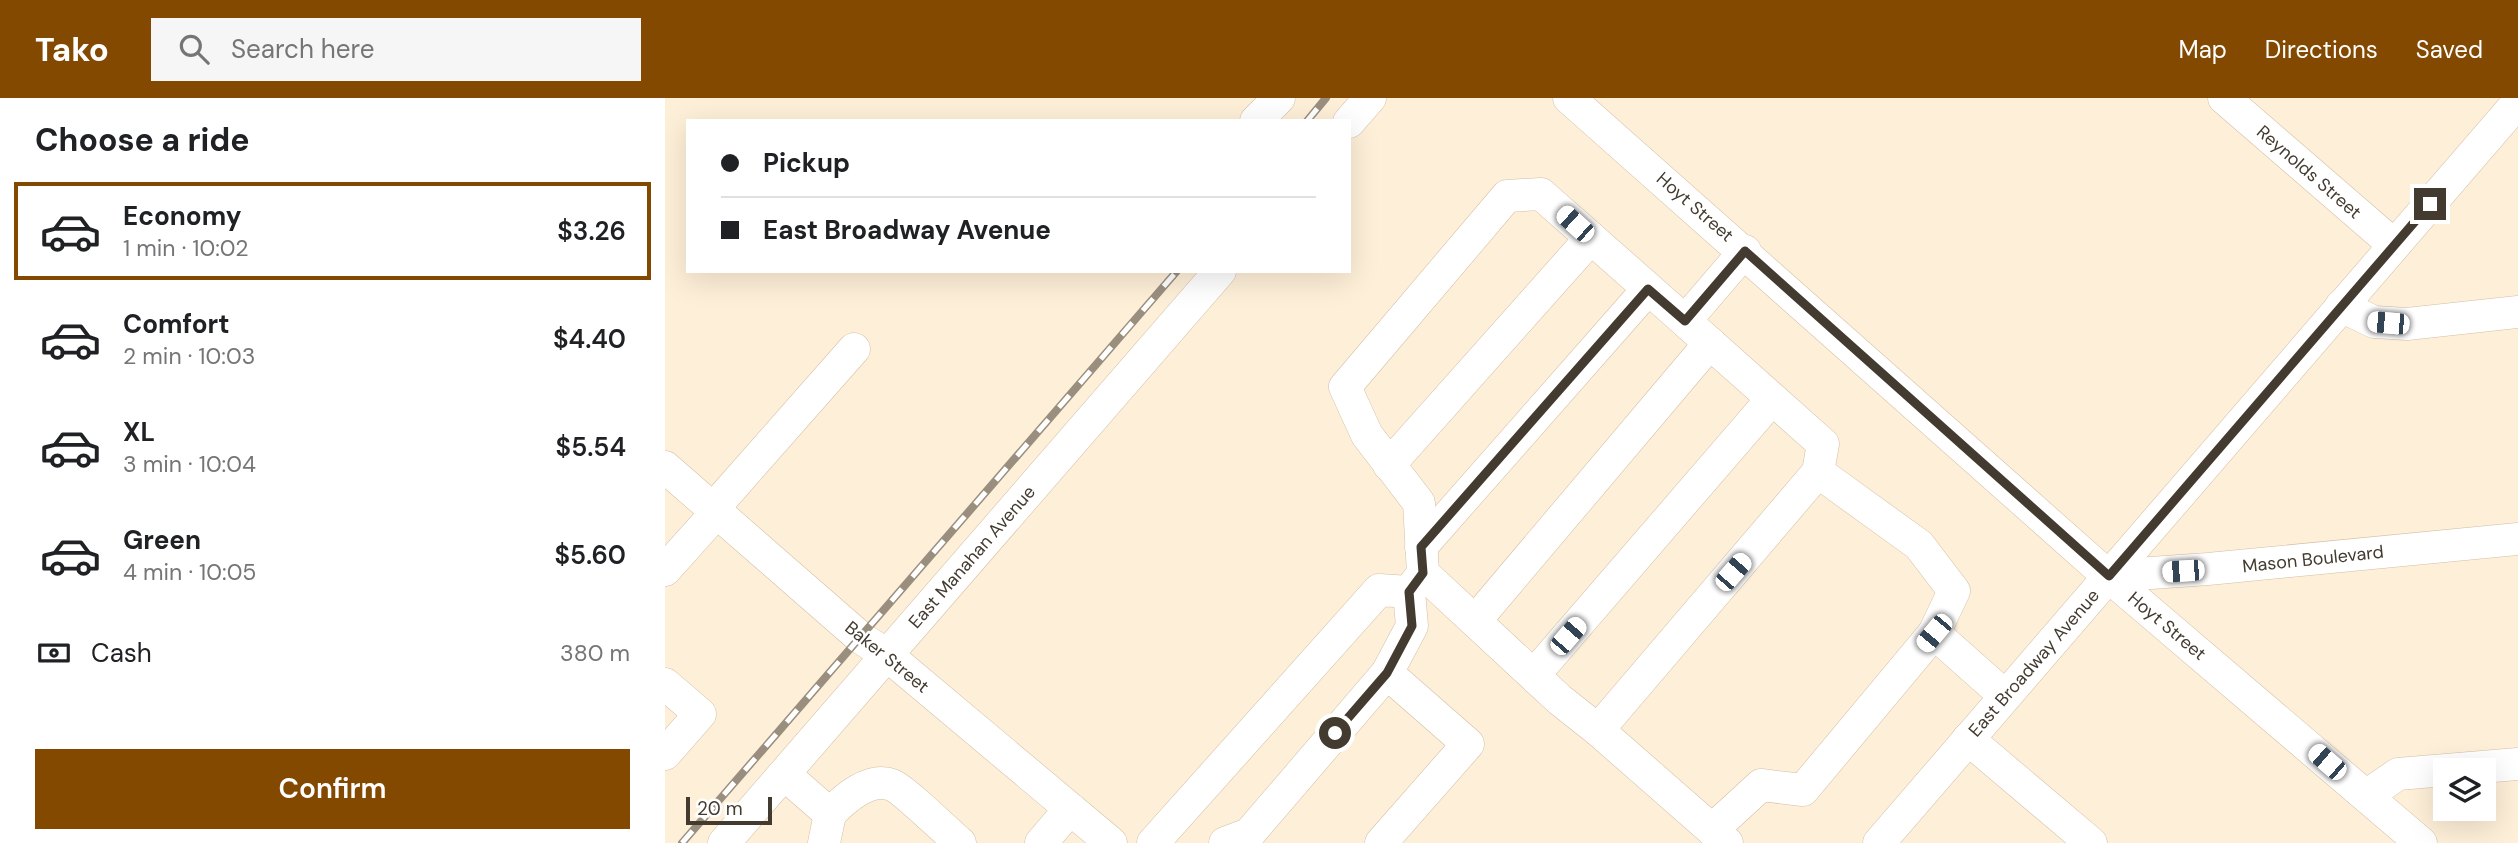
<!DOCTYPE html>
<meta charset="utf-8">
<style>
body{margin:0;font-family:"DM Sans",sans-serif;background:#f6f6f6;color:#202124;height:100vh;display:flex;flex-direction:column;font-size:26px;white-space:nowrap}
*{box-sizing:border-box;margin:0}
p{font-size:23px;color:#757577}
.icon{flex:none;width:38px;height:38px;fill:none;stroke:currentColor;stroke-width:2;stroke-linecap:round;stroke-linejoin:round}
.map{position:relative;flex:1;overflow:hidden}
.drawer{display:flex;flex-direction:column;background:#fff;width:665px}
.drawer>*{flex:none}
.hud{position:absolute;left:21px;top:21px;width:665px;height:154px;border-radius:0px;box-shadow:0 7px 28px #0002;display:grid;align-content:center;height:154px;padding:0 35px;background:#fff}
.fabs{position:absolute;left:1768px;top:660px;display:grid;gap:14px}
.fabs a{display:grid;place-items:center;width:63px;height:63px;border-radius:0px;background:#fff;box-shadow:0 7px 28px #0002;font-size:35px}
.scale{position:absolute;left:21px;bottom:18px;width:86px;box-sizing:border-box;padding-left:7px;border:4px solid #433b30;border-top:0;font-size:19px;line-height:24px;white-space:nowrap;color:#433b30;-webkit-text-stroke:5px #fff;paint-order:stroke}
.end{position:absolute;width:32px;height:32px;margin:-16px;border:9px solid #433b30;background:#fff;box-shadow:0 0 0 4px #fff}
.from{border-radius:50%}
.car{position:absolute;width:21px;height:42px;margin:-21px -10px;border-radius:9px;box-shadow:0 0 5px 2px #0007;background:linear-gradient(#fff 24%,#345 0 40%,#fff 0 76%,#345 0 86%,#fff 0)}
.hud b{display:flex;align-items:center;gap:24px;height:66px;font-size:26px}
.hud b+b{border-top:2px solid #e0e0e0}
.hud i{width:18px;height:18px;background:#202124}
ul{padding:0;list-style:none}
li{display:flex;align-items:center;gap:21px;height:98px;margin:0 14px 10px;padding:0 21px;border:4px solid transparent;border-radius:0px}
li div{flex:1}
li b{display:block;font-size:26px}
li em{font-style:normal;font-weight:600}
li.selected{border-color:#834900}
li>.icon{width:63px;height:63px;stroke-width:1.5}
h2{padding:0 35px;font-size:32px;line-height:84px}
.pay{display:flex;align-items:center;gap:18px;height:77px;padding:0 35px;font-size:26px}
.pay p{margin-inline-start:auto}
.action{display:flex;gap:14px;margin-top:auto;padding:14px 35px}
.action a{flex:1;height:80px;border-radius:0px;background:#834900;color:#fff;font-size:28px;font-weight:600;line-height:80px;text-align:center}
header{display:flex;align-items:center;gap:42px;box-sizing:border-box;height:98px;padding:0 35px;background:#834900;color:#fff}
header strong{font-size:33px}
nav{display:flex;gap:38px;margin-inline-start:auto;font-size:24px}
.search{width:490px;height:63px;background:#f6f6f6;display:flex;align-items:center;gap:18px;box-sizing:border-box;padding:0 24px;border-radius:0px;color:#757577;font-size:26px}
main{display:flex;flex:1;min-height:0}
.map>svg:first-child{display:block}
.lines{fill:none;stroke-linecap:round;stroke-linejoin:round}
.minor-casing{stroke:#d2bfa4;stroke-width:33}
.minor{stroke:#fff;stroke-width:32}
.rail-casing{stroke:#9a8f7f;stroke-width:8}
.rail{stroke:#fff;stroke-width:5;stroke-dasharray:16;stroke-linecap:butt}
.route{stroke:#433b30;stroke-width:9}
.labels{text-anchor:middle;stroke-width:5;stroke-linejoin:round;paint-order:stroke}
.street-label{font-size:18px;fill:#433b30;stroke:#fff}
</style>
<header>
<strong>Tako</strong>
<div class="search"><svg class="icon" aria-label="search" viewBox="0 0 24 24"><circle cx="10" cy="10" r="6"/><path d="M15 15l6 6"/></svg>Search here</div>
<nav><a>Map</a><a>Directions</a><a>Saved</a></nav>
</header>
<main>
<section class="drawer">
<h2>Choose a ride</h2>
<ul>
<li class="selected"><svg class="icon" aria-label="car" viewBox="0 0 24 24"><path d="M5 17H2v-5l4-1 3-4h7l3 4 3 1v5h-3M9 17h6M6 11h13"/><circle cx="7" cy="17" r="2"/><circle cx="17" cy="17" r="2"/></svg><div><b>Economy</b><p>1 min · 10:02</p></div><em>$3.26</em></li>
<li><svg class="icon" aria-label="car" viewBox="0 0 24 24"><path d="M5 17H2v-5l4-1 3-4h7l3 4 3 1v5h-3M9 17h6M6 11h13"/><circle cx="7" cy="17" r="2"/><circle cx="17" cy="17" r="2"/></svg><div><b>Comfort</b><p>2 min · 10:03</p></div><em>$4.40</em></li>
<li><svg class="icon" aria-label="car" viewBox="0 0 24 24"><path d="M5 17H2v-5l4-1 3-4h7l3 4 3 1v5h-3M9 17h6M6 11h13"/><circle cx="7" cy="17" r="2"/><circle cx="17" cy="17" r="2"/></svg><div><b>XL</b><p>3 min · 10:04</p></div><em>$5.54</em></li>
<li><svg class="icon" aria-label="car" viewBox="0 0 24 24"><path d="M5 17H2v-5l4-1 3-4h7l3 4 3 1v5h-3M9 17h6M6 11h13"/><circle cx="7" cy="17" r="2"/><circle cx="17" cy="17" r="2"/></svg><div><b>Green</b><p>4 min · 10:05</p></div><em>$5.60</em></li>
</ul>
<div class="pay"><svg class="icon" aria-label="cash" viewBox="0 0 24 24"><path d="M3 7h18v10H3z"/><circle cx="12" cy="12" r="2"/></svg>Cash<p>380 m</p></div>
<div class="action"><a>Confirm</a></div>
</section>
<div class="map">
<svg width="1853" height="745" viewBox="0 0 1853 745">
<rect width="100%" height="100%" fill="#feefd8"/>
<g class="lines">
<defs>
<g id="minor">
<polyline points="904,0 1443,478 1756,745"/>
<polyline points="1559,0 1729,147"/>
<polyline points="591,23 614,0"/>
<polyline points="684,24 705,0"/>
<polyline points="1676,208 1709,224 1742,226 1853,214"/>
<polyline points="1020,223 1158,346 1153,374 933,632 1062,745"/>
<polyline points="724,367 926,140"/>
<polyline points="0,369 196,540 222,557 446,745"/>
<polyline points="48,411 189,251"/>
<polyline points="756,449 983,191"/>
<polyline points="0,472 52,414"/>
<polyline points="758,475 895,602 933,632"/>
<polyline points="1443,478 1543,471 1853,441"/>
<polyline points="810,523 1045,245"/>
<polyline points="1269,535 1340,598"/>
<polyline points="869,577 1107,301"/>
<polyline points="0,586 35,616 0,656"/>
<polyline points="1303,641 1426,745"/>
<polyline points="119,676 165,716 159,745"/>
<polyline points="1701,698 1733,676 1853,666"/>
<path d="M165 716C179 701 205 678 227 687 238 691 283 735 295 745"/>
<polyline points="1047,732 1096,687 1138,692 1269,535 1289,493 1254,447 1153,374"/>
<polyline points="59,745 555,173"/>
<polyline points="376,745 405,711"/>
<polyline points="488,745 714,492 744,494"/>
<polyline points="560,745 584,736 722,575 747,528 744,494 758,475 754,405 702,337 680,289 842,98 876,96 1020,223 1080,153"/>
<polyline points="716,745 803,646 722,575"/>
<polyline points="1214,745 1853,4"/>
</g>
</defs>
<use href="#minor" class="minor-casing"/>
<use href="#minor" class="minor"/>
<defs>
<g id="rail">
<polyline points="642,23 661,0"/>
<polyline points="17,745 512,173"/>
</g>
</defs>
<use href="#rail" class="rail-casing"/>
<use href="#rail" class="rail"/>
</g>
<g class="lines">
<polyline class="route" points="670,635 722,575 747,528 744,494 758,475 756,449 983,191 1020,223 1080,153 1444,478 1765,106"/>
</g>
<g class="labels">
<g class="street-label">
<text transform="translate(1644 74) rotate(41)" y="6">Reynolds Street</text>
<text transform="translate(1030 109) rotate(41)" y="6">Hoyt Street</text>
<text transform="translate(307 459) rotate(-49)" y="6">East Manahan Avenue</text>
<text transform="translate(1648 461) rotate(-6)" y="6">Mason Boulevard</text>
<text transform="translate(1502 528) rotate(40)" y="6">Hoyt Street</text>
<text transform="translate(222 559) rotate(39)" y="6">Baker Street</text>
<text transform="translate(1369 565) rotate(-49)" y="6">East Broadway Avenue</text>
</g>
</g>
</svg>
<div class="fabs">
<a><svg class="icon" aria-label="layers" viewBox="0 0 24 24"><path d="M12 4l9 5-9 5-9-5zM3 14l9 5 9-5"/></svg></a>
</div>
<div class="scale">20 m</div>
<i class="end from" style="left:670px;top:635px"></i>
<i class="end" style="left:1765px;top:106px"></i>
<i class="car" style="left:910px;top:126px;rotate:312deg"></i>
<i class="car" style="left:1723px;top:225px;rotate:275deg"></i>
<i class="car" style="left:1518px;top:473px;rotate:266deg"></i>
<i class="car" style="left:1068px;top:474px;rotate:41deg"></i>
<i class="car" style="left:1269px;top:535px;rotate:220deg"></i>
<i class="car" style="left:903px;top:538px;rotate:41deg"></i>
<i class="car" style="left:1662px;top:664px;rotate:311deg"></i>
<div class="hud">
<b><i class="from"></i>Pickup</b>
<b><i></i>East Broadway Avenue</b>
</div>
</div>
</main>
